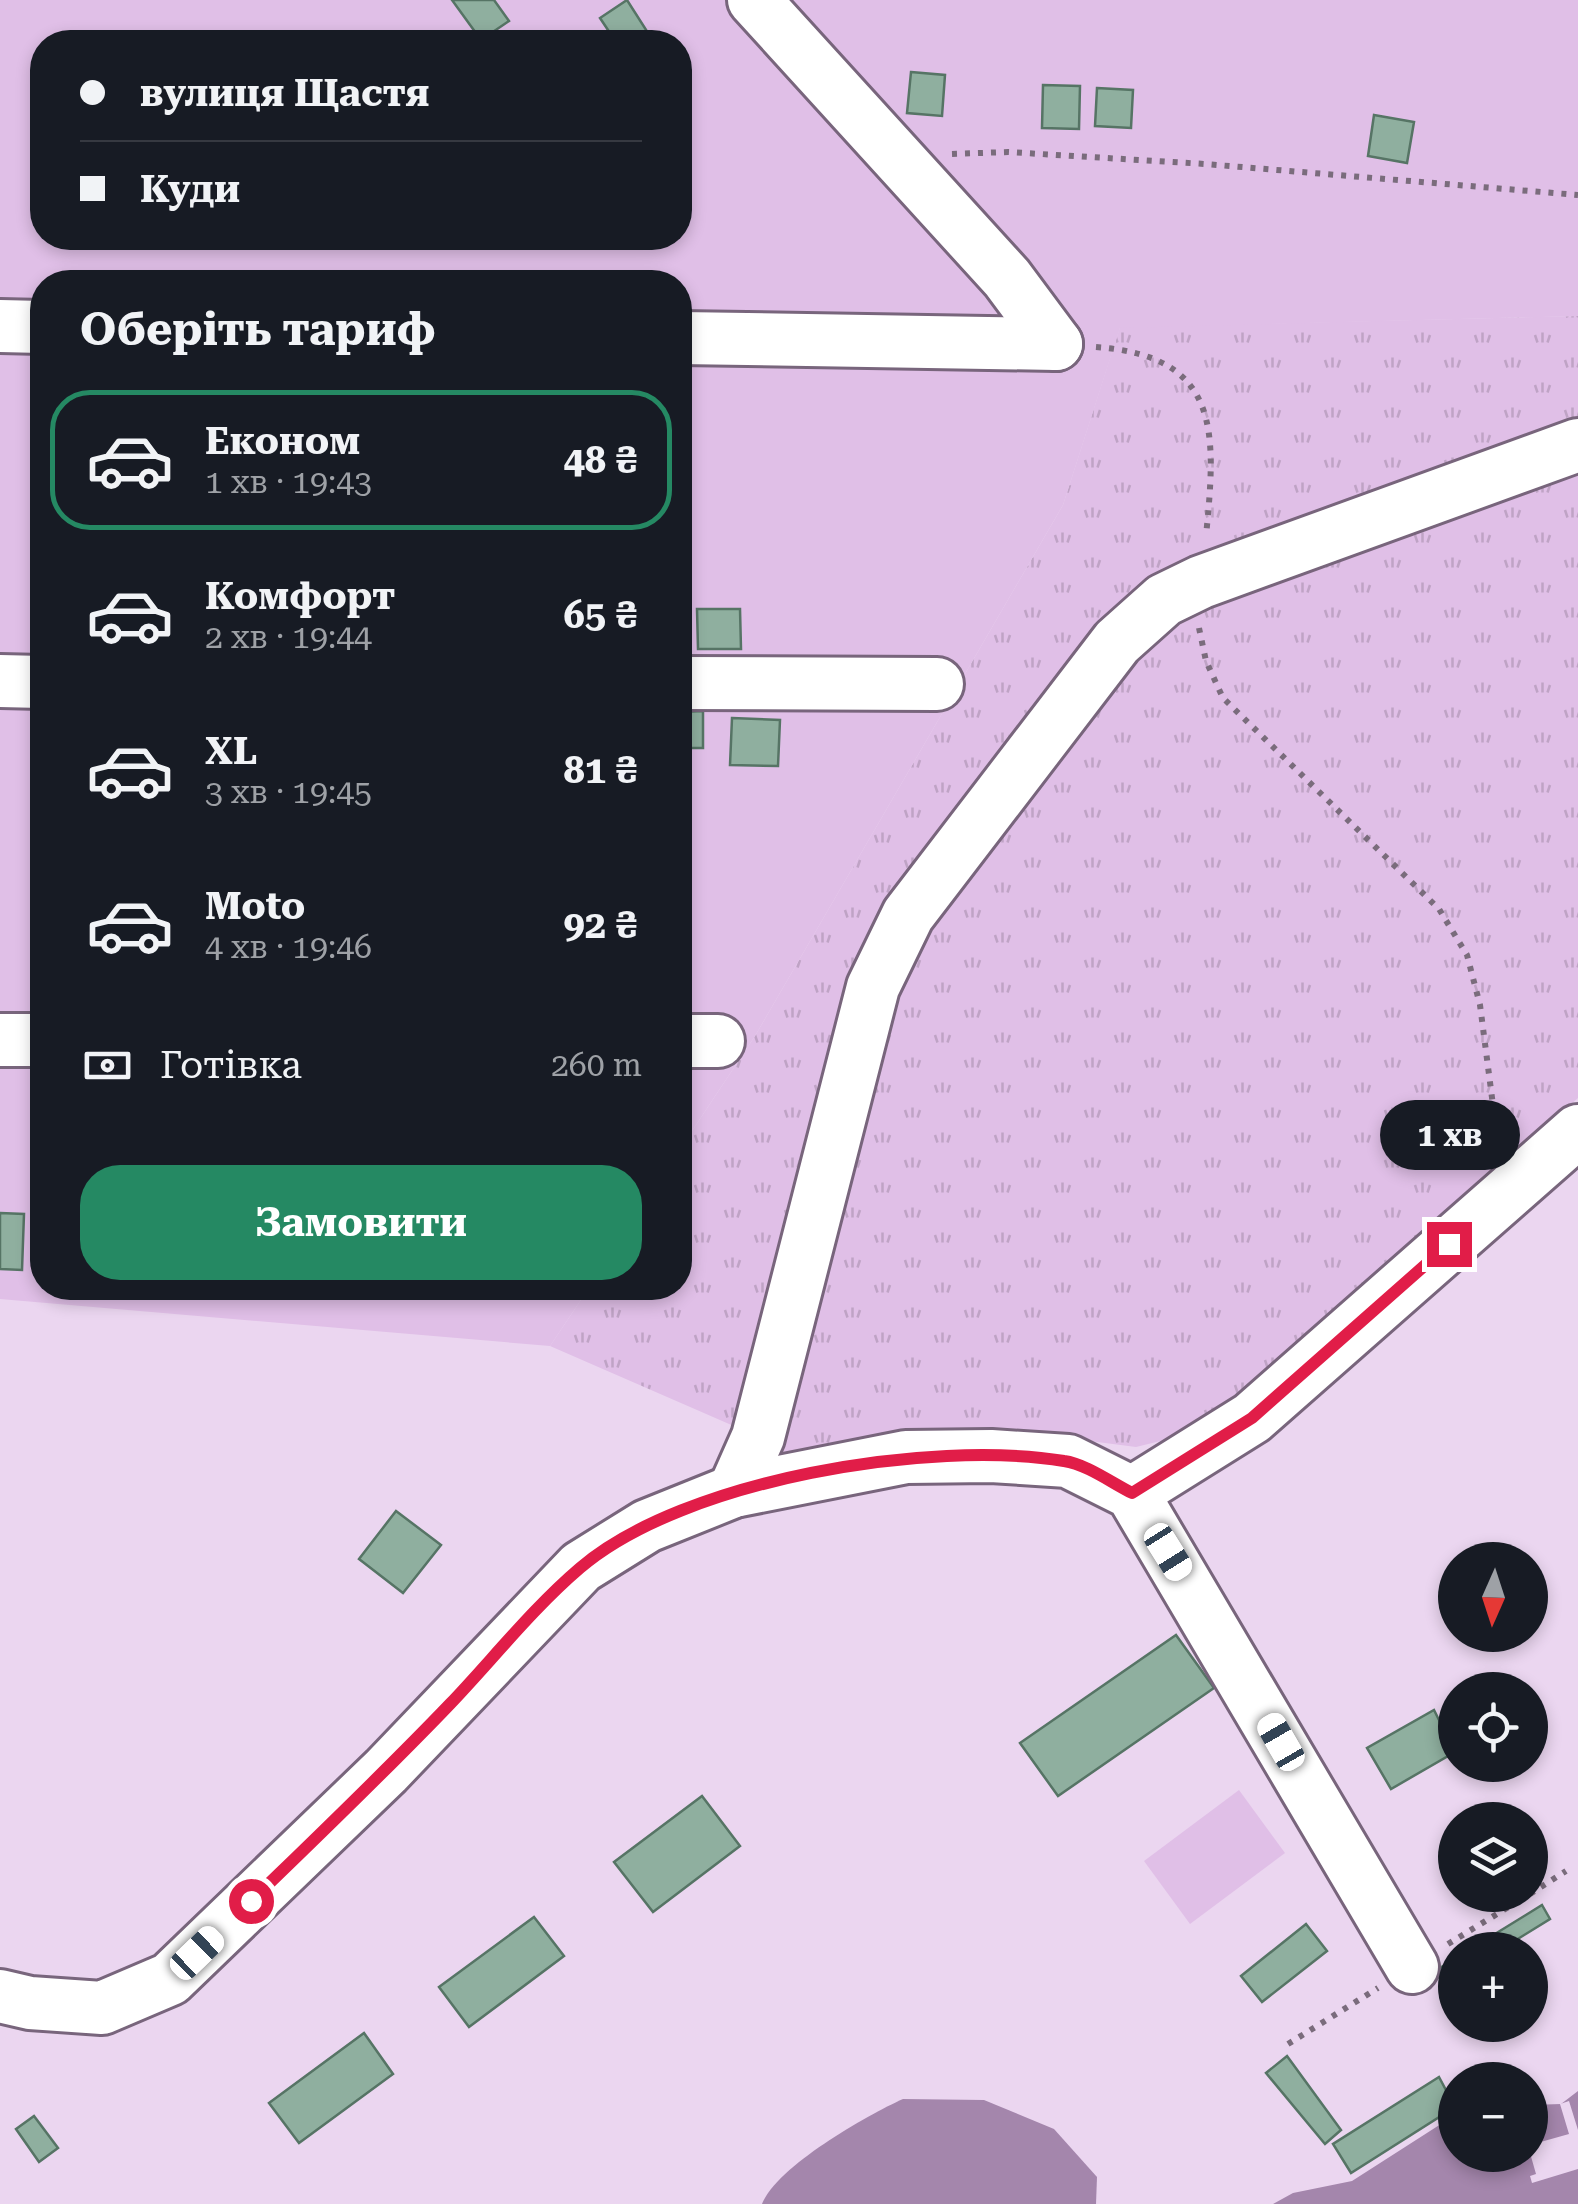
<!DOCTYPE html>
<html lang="uk">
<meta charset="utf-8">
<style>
body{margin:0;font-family:"Roboto Serif",serif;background:#242831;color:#f1f3f6;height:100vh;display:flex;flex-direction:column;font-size:38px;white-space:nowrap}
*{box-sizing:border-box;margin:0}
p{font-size:32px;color:#9ea1a6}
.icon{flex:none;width:55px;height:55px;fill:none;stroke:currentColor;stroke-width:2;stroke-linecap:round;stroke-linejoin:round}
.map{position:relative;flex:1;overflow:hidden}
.side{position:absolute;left:30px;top:270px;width:662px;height:1030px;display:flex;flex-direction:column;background:#171b24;border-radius:40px;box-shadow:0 5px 15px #0003}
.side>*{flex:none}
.hud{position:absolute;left:30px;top:30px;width:662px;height:220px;border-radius:40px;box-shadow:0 5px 15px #0003;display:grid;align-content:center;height:220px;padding:0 50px;background:#171b24}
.needle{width:65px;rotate:183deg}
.fabs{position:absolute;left:1438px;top:1542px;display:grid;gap:20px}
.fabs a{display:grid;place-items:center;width:110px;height:110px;border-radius:50%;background:#171b24;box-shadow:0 5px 15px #0003;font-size:50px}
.end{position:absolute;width:45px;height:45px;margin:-22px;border:12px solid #e11d48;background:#fff;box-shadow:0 0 0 5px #fff}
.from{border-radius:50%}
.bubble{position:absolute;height:70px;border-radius:35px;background:#171b24;box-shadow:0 5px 15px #0003;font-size:32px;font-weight:700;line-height:70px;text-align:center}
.car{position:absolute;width:30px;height:60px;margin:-30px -15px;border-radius:12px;box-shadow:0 0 8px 2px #0007;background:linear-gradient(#fff 24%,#345 0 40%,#fff 0 76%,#345 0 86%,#fff 0)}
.hud b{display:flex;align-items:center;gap:35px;height:95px;font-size:38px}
.hud b+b{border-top:2px solid #363941}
.hud i{width:25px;height:25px;background:#f1f3f6}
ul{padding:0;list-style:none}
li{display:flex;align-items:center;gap:30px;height:140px;margin:0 20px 15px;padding:0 30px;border:5px solid transparent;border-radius:40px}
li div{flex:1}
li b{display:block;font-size:38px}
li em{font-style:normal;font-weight:700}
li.selected{border-color:#258963}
li>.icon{width:90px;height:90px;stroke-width:1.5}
h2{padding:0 50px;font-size:45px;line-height:120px}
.pay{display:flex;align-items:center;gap:25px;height:110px;padding:0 50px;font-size:38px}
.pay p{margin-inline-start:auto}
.primary-button{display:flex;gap:20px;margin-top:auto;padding:20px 50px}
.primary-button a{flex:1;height:115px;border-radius:40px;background:#258963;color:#fff;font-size:40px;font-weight:700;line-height:115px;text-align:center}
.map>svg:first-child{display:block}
.grass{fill:url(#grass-tufts)}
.garden{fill:#e0bfe7;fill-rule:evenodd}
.water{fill:#a486ac}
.pier{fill:#ebd6f0}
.building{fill:#8faf9f;stroke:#567465;stroke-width:2.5}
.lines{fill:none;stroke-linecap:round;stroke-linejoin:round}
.minor-casing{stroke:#78657c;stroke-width:58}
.path{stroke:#7a6c7c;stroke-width:6;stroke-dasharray:5 8;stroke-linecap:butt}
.minor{stroke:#fff;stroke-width:52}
.route{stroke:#e11d48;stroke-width:12}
</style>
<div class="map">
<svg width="1578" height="2204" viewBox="0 0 1578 2204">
<defs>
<pattern id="grass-tufts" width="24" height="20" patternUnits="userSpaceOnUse" patternTransform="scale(2.5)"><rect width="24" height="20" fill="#e0bfe7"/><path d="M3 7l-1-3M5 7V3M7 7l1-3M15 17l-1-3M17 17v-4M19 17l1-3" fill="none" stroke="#bfa3c5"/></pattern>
</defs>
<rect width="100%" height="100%" fill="#ebd6f0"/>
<g class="grass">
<polygon points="1578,316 1578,424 1186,567 893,907 736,1427 550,1346 589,1288 680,1288 680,1149 755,1036 1063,505 1120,327"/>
<polygon points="1578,461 1578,1098 1234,1404 1193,1433 1136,1447 1074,1439 766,1471 890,995 927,921 1166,619"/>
</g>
<g class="garden">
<path d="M0 0H1578V316L1120 328 1063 505 755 1036 680 1149V282H42V1288H589L550 1346 0 1299ZM42 42H680V238H42Z"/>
<polygon points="1239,1790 1285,1853 1190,1924 1144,1861"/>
</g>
<g class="water">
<polygon points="1578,2091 1578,2204 1273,2204 1293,2193 1352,2181 1455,2115 1455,2155 1530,2155 1530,2105 1561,2104"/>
<path d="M903 2099 984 2100 1054 2129 1097 2177 1096 2204H762C776 2167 867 2115 903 2099Z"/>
</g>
<polygon class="pier" points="1569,2101 1578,2130 1578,2169 1532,2183 1530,2176 1536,2174 1530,2153 1530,2121 1537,2143 1569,2134 1560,2104"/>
<g class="building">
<polygon points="452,0 494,0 509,21 481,40"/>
<polygon points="627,0 650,36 639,42 616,42 600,18"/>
<polygon points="911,72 945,75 942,116 907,113"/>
<polygon points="1043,85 1080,86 1079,129 1042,128"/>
<polygon points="1097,88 1133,90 1131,128 1095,126"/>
<polygon points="1374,115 1414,122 1407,163 1368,156"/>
<polygon points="697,609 740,609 741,649 698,649"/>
<polygon points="703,711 703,748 680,748 680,712"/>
<polygon points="732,718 780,720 778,766 730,765"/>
<polygon points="0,1213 24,1214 22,1270 0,1269"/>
<polygon points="396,1511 441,1545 403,1593 359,1559"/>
<polygon points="1176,1635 1214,1688 1058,1796 1020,1743"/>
<polygon points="1434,1710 1455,1752 1391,1789 1367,1748"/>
<polygon points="702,1796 740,1846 653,1912 614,1862"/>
<polygon points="1542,1905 1550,1919 1500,1950 1469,1950"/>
<polygon points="534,1917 564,1956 469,2027 439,1987"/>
<polygon points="1306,1924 1327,1951 1262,2002 1241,1976"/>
<polygon points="1455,1959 1455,1978 1444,1985 1435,1971"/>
<polygon points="364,2033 393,2074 299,2143 269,2103"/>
<polygon points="1287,2056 1341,2130 1325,2144 1266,2073"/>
<polygon points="1439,2077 1455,2107 1351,2173 1333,2144"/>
<polygon points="34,2116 58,2148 39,2162 16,2129"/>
</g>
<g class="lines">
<defs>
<g id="minor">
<polyline points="754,0 1007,278 1056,344"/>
<polyline points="0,326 42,327"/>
<polyline points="680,338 1056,344"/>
<polyline points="0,681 42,682"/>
<polyline points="680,683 937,684"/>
<polyline points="0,1040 42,1040"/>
<polyline points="680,1041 718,1041"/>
<polyline points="734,1491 758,1437 873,987 908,915 1117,642 1164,600 1201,582 1578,445"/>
<polyline points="1132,1493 1252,1418 1578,1131"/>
<polyline points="0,1996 30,2003 102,2008 170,1979 386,1771 581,1567 647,1526 734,1491 906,1457 991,1456 1068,1461 1132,1493 1412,1967"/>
</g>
</defs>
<use href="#minor" class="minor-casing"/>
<g class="path">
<polyline points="952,154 1008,152 1205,164 1578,195"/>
<path d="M1096 347C1222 356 1216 433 1206 536"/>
<polyline points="1199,628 1206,661 1223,698 1439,909 1467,955 1480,1005 1498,1144"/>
<polyline points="1530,1894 1566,1871"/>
<polyline points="1448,1944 1528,1895"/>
<polyline points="1288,2044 1378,1988"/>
</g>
<use href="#minor" class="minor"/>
</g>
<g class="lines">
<path class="route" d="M251 1901C318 1836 385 1772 450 1704 492 1660 533 1608 580 1568 684 1479 931 1439 1064 1461 1086 1464 1112 1483 1132 1493L1252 1418 1449 1244"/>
</g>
</svg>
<div class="fabs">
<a><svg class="needle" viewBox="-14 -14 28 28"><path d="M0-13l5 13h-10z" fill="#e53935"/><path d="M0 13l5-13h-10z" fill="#9ea1a6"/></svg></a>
<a><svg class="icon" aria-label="locate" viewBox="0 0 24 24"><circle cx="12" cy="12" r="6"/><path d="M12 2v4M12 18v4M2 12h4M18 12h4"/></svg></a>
<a><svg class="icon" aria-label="layers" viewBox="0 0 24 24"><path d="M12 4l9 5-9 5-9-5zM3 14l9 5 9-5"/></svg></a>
<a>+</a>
<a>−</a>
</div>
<i class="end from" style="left:251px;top:1901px"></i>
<i class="end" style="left:1449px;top:1244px"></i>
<div class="bubble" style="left:1380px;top:1100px;width:140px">1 хв</div>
<i class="car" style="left:1168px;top:1552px;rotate:148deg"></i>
<i class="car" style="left:1281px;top:1742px;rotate:330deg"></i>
<i class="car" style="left:197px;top:1953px;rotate:46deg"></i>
<div class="hud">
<b><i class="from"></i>вулиця Щастя</b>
<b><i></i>Куди</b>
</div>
<section class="side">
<h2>Оберіть тариф</h2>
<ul>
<li class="selected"><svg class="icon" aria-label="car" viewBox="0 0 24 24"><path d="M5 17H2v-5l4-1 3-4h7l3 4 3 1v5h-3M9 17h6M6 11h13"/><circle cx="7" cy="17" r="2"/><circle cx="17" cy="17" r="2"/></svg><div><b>Економ</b><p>1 хв · 19:43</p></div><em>48 ₴</em></li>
<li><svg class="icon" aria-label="car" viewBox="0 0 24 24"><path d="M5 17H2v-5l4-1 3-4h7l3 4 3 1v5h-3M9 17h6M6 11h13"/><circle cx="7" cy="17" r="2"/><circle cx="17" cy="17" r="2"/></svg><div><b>Комфорт</b><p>2 хв · 19:44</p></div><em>65 ₴</em></li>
<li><svg class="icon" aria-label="car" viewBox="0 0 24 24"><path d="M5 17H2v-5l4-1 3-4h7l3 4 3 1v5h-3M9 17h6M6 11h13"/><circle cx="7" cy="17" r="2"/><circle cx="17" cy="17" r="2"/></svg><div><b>XL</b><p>3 хв · 19:45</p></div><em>81 ₴</em></li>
<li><svg class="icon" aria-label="car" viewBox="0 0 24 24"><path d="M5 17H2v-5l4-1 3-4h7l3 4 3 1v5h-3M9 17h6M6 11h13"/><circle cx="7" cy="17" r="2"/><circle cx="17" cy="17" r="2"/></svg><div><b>Moto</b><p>4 хв · 19:46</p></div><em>92 ₴</em></li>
</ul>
<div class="pay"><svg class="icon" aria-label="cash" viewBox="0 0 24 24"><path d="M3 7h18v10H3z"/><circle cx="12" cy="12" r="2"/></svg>Готівка<p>260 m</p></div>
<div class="primary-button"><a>Замовити</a></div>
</section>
</div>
